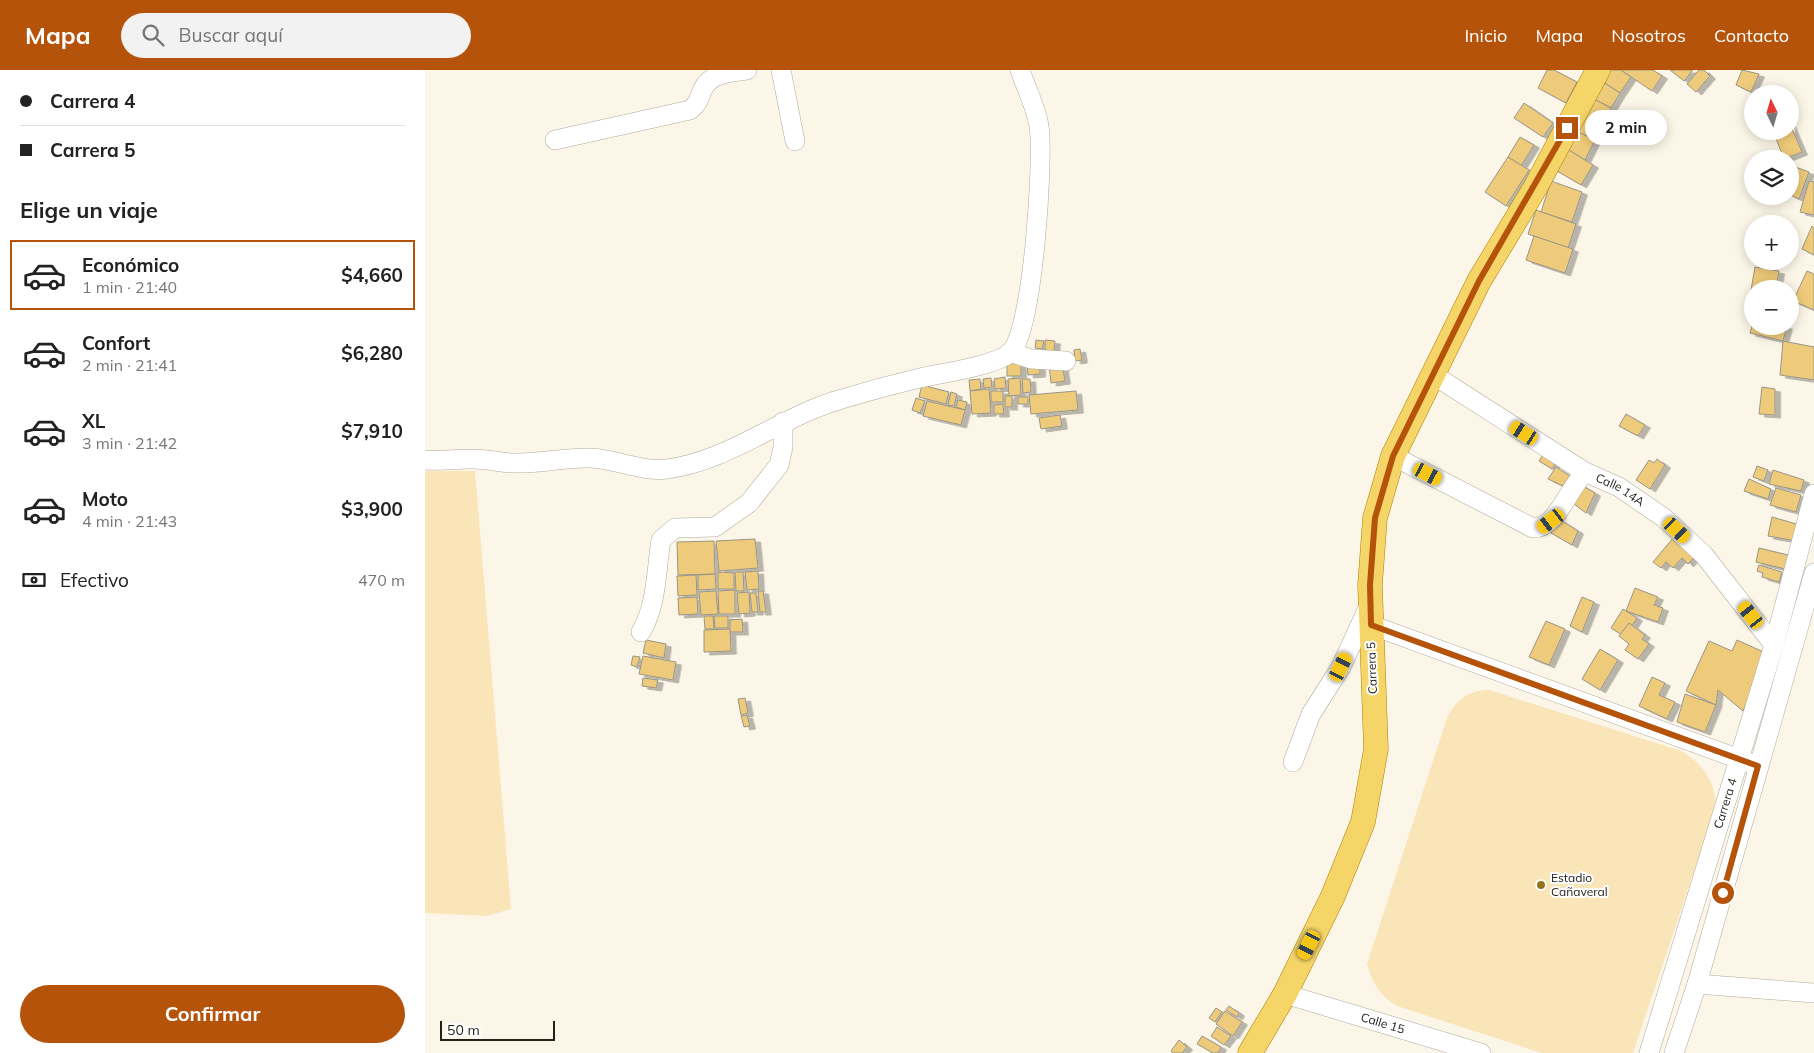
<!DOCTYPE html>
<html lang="es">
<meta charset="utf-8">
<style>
body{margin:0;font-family:Mulish,sans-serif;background:#f2f2f2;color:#222;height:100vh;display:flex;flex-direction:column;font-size:19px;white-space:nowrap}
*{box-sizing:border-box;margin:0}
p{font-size:16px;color:#767676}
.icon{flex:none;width:28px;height:28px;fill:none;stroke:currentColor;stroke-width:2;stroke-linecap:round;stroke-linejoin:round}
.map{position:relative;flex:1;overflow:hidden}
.side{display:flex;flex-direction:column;background:#fff;width:425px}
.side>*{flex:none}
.guide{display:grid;align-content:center;height:110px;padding:0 20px;background:#fff}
.needle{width:32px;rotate:355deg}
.fabs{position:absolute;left:1319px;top:15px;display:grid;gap:10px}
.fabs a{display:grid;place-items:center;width:55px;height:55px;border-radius:50%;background:#fff;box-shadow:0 2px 12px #0003;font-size:25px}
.scale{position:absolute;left:15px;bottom:12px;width:115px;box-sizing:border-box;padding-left:5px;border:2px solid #23211c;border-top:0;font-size:14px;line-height:18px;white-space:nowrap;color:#23211c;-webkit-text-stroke:4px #fff;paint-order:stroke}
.end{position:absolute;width:22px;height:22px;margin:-11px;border:6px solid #b45309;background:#fff;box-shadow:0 0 0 2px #fff}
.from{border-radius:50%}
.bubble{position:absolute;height:35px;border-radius:18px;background:#fff;box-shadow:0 2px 12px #0003;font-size:16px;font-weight:700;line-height:35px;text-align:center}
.car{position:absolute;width:15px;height:30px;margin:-15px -8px;border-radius:6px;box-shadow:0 0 4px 1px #0007;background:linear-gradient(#f5c518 24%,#345 0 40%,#f5c518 0 76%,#345 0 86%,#f5c518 0)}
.guide b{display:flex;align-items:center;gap:18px;height:48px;font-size:19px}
.guide b+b{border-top:1px solid #e0e0e0}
.guide i{width:12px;height:12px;background:#222}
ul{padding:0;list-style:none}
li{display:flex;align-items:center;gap:15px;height:70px;margin:0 10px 8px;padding:0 10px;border:2px solid transparent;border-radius:0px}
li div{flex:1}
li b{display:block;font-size:19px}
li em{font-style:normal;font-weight:700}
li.active{border-color:#b45309}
li>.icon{width:45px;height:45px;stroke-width:1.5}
h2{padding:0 20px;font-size:22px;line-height:60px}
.pay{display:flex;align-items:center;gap:12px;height:55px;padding:0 20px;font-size:19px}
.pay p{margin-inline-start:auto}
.action{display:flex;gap:10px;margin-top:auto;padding:10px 20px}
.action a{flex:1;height:58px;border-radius:30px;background:#b45309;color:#fff;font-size:20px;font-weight:700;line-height:58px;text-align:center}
header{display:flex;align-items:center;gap:30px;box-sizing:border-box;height:70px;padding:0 25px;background:#b45309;color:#fff}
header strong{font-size:24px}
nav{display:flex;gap:28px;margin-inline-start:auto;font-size:18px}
.search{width:350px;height:45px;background:#f2f2f2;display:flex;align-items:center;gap:12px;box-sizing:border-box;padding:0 18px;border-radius:28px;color:#767676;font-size:19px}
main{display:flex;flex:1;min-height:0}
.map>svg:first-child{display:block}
.green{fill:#f9e5b8}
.building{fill:#eecb7a;stroke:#999488;filter:url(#shadow)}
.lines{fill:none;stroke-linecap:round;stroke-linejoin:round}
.minor-casing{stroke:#b0ab9e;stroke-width:20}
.major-casing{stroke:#a8830c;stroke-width:25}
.minor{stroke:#fff;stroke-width:19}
.major{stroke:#f5d468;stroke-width:24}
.route{stroke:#b45309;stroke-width:6}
.poi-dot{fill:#93731a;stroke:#fff;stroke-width:2}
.labels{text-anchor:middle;stroke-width:4;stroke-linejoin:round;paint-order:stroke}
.street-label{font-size:12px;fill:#23211c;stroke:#fff}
.poi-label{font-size:12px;fill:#23211c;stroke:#fff;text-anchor:start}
</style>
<header>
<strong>Mapa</strong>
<div class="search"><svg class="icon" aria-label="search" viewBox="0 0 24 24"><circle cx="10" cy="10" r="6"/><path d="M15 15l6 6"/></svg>Buscar aquí</div>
<nav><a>Inicio</a><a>Mapa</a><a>Nosotros</a><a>Contacto</a></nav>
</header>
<main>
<section class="side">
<div class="guide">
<b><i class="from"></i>Carrera 4</b>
<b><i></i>Carrera 5</b>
</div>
<h2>Elige un viaje</h2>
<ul>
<li class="active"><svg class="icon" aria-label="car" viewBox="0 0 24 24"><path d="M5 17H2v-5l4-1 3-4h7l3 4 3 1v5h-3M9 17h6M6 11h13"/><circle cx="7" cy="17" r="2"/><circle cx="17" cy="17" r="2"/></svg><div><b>Económico</b><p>1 min · 21:40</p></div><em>$4,660</em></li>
<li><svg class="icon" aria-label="car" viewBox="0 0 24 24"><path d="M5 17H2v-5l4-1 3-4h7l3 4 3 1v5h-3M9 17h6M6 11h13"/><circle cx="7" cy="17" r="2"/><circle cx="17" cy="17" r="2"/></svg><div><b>Confort</b><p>2 min · 21:41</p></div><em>$6,280</em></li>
<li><svg class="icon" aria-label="car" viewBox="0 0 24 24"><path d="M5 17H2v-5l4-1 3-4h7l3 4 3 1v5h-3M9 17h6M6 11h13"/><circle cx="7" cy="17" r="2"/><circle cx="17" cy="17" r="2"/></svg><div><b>XL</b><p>3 min · 21:42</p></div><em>$7,910</em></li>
<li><svg class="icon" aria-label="car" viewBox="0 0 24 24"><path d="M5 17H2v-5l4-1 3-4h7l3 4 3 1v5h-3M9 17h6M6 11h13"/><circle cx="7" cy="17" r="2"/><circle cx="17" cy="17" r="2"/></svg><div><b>Moto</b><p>4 min · 21:43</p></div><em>$3,900</em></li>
</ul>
<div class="pay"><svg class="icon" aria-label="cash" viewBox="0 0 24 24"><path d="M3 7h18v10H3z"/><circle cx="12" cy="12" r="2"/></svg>Efectivo<p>470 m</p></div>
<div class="action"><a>Confirmar</a></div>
</section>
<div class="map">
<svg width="1389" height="983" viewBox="0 0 1389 983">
<defs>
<filter id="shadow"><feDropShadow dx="5.5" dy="3" stdDeviation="0" flood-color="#0004"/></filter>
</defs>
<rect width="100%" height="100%" fill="#fcf6e8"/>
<g class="green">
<polygon points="0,401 50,401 86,839 61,846 0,843"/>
<path d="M1064 620 1256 681C1278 694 1290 711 1291 736L1208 983H1117L972 936C955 926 947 913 942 894L1022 648C1030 630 1045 620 1064 620Z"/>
</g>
<g class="building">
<polygon points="1122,0 1129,0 1152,12 1141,33 1113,18"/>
<polygon points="1182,0 1196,0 1206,7 1195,23 1175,10"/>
<polygon points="1196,0 1228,0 1237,6 1227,21"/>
<polygon points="1245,0 1268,0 1259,11"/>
<polygon points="1274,0 1279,0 1285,6 1271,22 1262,14"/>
<polygon points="1317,0 1334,4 1326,22 1311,15"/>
<polygon points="1175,10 1195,23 1186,38 1165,27"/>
<polygon points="1165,27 1186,38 1170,70 1149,60"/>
<polygon points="1099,33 1128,53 1118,67 1089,48"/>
<polygon points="1365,54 1377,82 1359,89 1348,61 1365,61"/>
<polygon points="1149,60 1170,70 1160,90 1139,77"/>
<polygon points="1095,67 1109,75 1096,96 1083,87"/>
<polygon points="1139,77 1168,95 1156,115 1127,98"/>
<polygon points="1083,87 1104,100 1081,136 1060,122"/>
<polygon points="1365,95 1384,102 1374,129 1365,125"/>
<polygon points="1126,111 1157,122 1147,152 1116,142"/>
<polygon points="1384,111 1389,112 1389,145 1375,142"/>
<polygon points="1111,140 1151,154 1143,178 1103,164"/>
<polygon points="1387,156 1389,158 1389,185 1377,179"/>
<polygon points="1109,166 1148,179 1140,203 1101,190"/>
<polygon points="1330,197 1354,201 1351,219 1326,220"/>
<polygon points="1382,201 1389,204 1389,240 1368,231"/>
<polygon points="1328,253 1328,256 1362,256 1358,271 1325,263"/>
<polygon points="611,270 619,271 617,279 610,278"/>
<polygon points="620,270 630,271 629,281 620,280"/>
<polygon points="1358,271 1389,277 1389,310 1355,305"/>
<polygon points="655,279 657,290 650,291 649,280"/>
<rect x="582" y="293" width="14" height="13"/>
<polygon points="637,293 640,311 626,313 624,295"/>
<polygon points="615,294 615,304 603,305 602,295"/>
<polygon points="580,307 581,318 570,319 569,309"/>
<polygon points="566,308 567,317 559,318 558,309"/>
<polygon points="595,308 596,325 584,326 583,309"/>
<polygon points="555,309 556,319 545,321 544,310"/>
<polygon points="597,309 605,309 606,322 598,323"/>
<polygon points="497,315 524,322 521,334 494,327"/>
<polygon points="1337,317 1350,319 1350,345 1334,344"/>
<polygon points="564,319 566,343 547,344 545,321"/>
<rect x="566" y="321" width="12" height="11"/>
<polygon points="651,321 653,340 606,344 604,325"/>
<polygon points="526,322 532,324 529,336 523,335"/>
<rect x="580" y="326" width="7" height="11"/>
<rect x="593" y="327" width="10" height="7"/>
<polygon points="491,328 500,331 495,343 487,340"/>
<polygon points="533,330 542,332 540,340 531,337"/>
<polygon points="502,331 540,340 536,355 498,346"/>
<polygon points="578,334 579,344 569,344 569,335"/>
<polygon points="1201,344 1220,355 1213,366 1194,356"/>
<polygon points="635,345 637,356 616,359 614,348"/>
<polygon points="1121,380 1134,388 1127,399 1114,391"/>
<polygon points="1232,389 1240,395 1225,419 1211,410 1224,390 1229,393"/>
<polygon points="1332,396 1343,400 1339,411 1328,407"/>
<polygon points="1131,397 1145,406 1138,416 1123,409"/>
<polygon points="1348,400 1379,410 1376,421 1344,414"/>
<polygon points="1324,409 1346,419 1343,429 1319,421"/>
<polygon points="1153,413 1170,423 1161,443 1144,430"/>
<polygon points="1351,418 1376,425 1371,442 1345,435"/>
<polygon points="1347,447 1375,455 1372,471 1343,466"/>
<polygon points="1134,449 1153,461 1147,475 1126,463"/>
<polygon points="1249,467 1271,485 1263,494 1257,488 1248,498 1241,492 1236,498 1228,492"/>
<polygon points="330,469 333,498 294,501 291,471"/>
<polygon points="289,471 290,504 253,505 252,472"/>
<polygon points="1334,478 1363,485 1360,499 1331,492"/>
<polygon points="1334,495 1357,502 1354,512 1337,507 1338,503 1332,501"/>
<polygon points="333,501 334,519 322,520 320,502"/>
<polygon points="293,502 309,503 309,519 293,519"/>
<polygon points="310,502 318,502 319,521 311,521"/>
<polygon points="290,504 291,519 273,520 273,505"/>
<polygon points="271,505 272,525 253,526 252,506"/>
<polygon points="1210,518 1233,527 1229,535 1238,538 1233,552 1201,541"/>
<polygon points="310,520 310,544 294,544 293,521"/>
<polygon points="291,521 293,544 276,545 274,522"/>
<polygon points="333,521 338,521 341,542 335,542"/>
<polygon points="324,522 325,543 314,544 312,523"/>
<polygon points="325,523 331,523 333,542 327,542"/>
<polygon points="272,527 273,544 254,545 253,528"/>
<polygon points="1157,527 1169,532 1157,562 1145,556"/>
<polygon points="1198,539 1212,548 1200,567 1186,558"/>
<polygon points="279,546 288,546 289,559 280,559"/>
<polygon points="289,546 303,546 303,558 290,558"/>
<polygon points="317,549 318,562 305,562 305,550"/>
<polygon points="1121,551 1140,559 1124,595 1104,587"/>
<polygon points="1204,553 1220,565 1217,569 1224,574 1213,589 1200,580 1204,574 1194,566"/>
<polygon points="305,559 306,581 279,582 279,560"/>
<polygon points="221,570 241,574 239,588 218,583"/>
<polygon points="1312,570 1343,584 1318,641 1293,620 1291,635 1261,621 1284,571 1307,581"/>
<polygon points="1175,579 1193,590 1175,620 1157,609"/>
<polygon points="208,586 215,587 212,597 206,595"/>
<polygon points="218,586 251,592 248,610 214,604"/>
<polygon points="1227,607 1240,613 1234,625 1250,632 1242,649 1214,636"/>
<polygon points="218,608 233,610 231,618 217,616"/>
<polygon points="1260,624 1291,635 1280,662 1252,652"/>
<polygon points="320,628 323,643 316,645 313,629"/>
<polygon points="322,645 325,656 319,657 316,646"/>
<polygon points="804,936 814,943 812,947 801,940"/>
<polygon points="791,938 797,942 790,952 784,948"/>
<polygon points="800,941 817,952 808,966 791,954"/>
<polygon points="792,957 806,966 799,975 786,966"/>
<polygon points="777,966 796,977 793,983 788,983 772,974"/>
<polygon points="754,970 762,977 757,983 748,983 746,981"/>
</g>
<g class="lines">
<defs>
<g id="minor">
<polyline points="356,0 370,71"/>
<path d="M130 70 265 40C276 31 273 28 279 17 287 3 308 2 322 0"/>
<polyline points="585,282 606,289 641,291"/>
<path id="s1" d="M1007 304 1160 402 1194 417 1239 448 1279 485 1349 575"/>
<path d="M968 386 1108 458C1131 459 1144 418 1160 402"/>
<path d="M0 390C16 391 29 389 45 389 61 388 78 394 94 393 118 393 142 387 166 388 191 389 216 402 242 399 305 391 356 346 417 329 443 321 469 314 495 308 516 303 571 296 586 282 608 259 619 90 614 56 611 37 601 18 595 0"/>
<polyline points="946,555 1325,693"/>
<path d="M216 562C232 534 231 502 236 470L250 458 290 457 324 433 354 395 358 377V352"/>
<polyline points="868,692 886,644 916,597 943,538"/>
<polyline points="1272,914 1389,923"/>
<path id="s2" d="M860 924 1056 983"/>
<path id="s3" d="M1224 983 1349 575 1389 424"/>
<polyline points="1249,983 1272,914 1389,503"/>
</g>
<polyline id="major" points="825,983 860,924 908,826 938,752 951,679 945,515 950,448 968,386 1054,211 1110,118 1173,0"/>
</defs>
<use href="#minor" class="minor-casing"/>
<use href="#major" class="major-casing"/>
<use href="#minor" class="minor"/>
<use href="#major" class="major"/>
</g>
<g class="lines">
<polyline class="route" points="1142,58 1054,211 968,386 950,448 945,515 946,555 1333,696 1298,823"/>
</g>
<circle class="poi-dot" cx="1116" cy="815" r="5"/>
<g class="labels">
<g class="street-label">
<text dy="4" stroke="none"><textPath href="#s1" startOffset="221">Calle 14A</textPath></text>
<text transform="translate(947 598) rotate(-92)" y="4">Carrera 5</text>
<text dy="4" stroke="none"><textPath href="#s3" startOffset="261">Carrera 4</textPath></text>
<text dy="4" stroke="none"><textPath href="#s2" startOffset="102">Calle 15</textPath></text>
</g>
<g class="poi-label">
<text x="1126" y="812">Estadio<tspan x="1126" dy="14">Cañaveral</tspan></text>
</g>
</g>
</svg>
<div class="fabs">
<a><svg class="needle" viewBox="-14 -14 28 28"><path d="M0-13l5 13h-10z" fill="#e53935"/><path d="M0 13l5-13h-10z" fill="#767676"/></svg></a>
<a><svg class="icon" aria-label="layers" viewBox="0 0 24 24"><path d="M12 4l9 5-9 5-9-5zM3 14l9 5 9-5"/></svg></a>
<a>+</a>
<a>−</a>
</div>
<div class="scale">50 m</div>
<i class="end from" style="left:1298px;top:823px"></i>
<i class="end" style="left:1142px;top:58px"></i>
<div class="bubble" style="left:1160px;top:40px;width:82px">2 min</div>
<i class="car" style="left:1099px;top:363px;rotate:303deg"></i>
<i class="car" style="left:1003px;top:404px;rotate:117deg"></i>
<i class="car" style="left:1126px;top:451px;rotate:233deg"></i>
<i class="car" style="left:1252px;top:460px;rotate:133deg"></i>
<i class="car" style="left:1326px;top:545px;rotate:322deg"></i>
<i class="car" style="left:916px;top:597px;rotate:26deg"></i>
<i class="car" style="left:884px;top:875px;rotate:207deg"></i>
</div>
</main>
